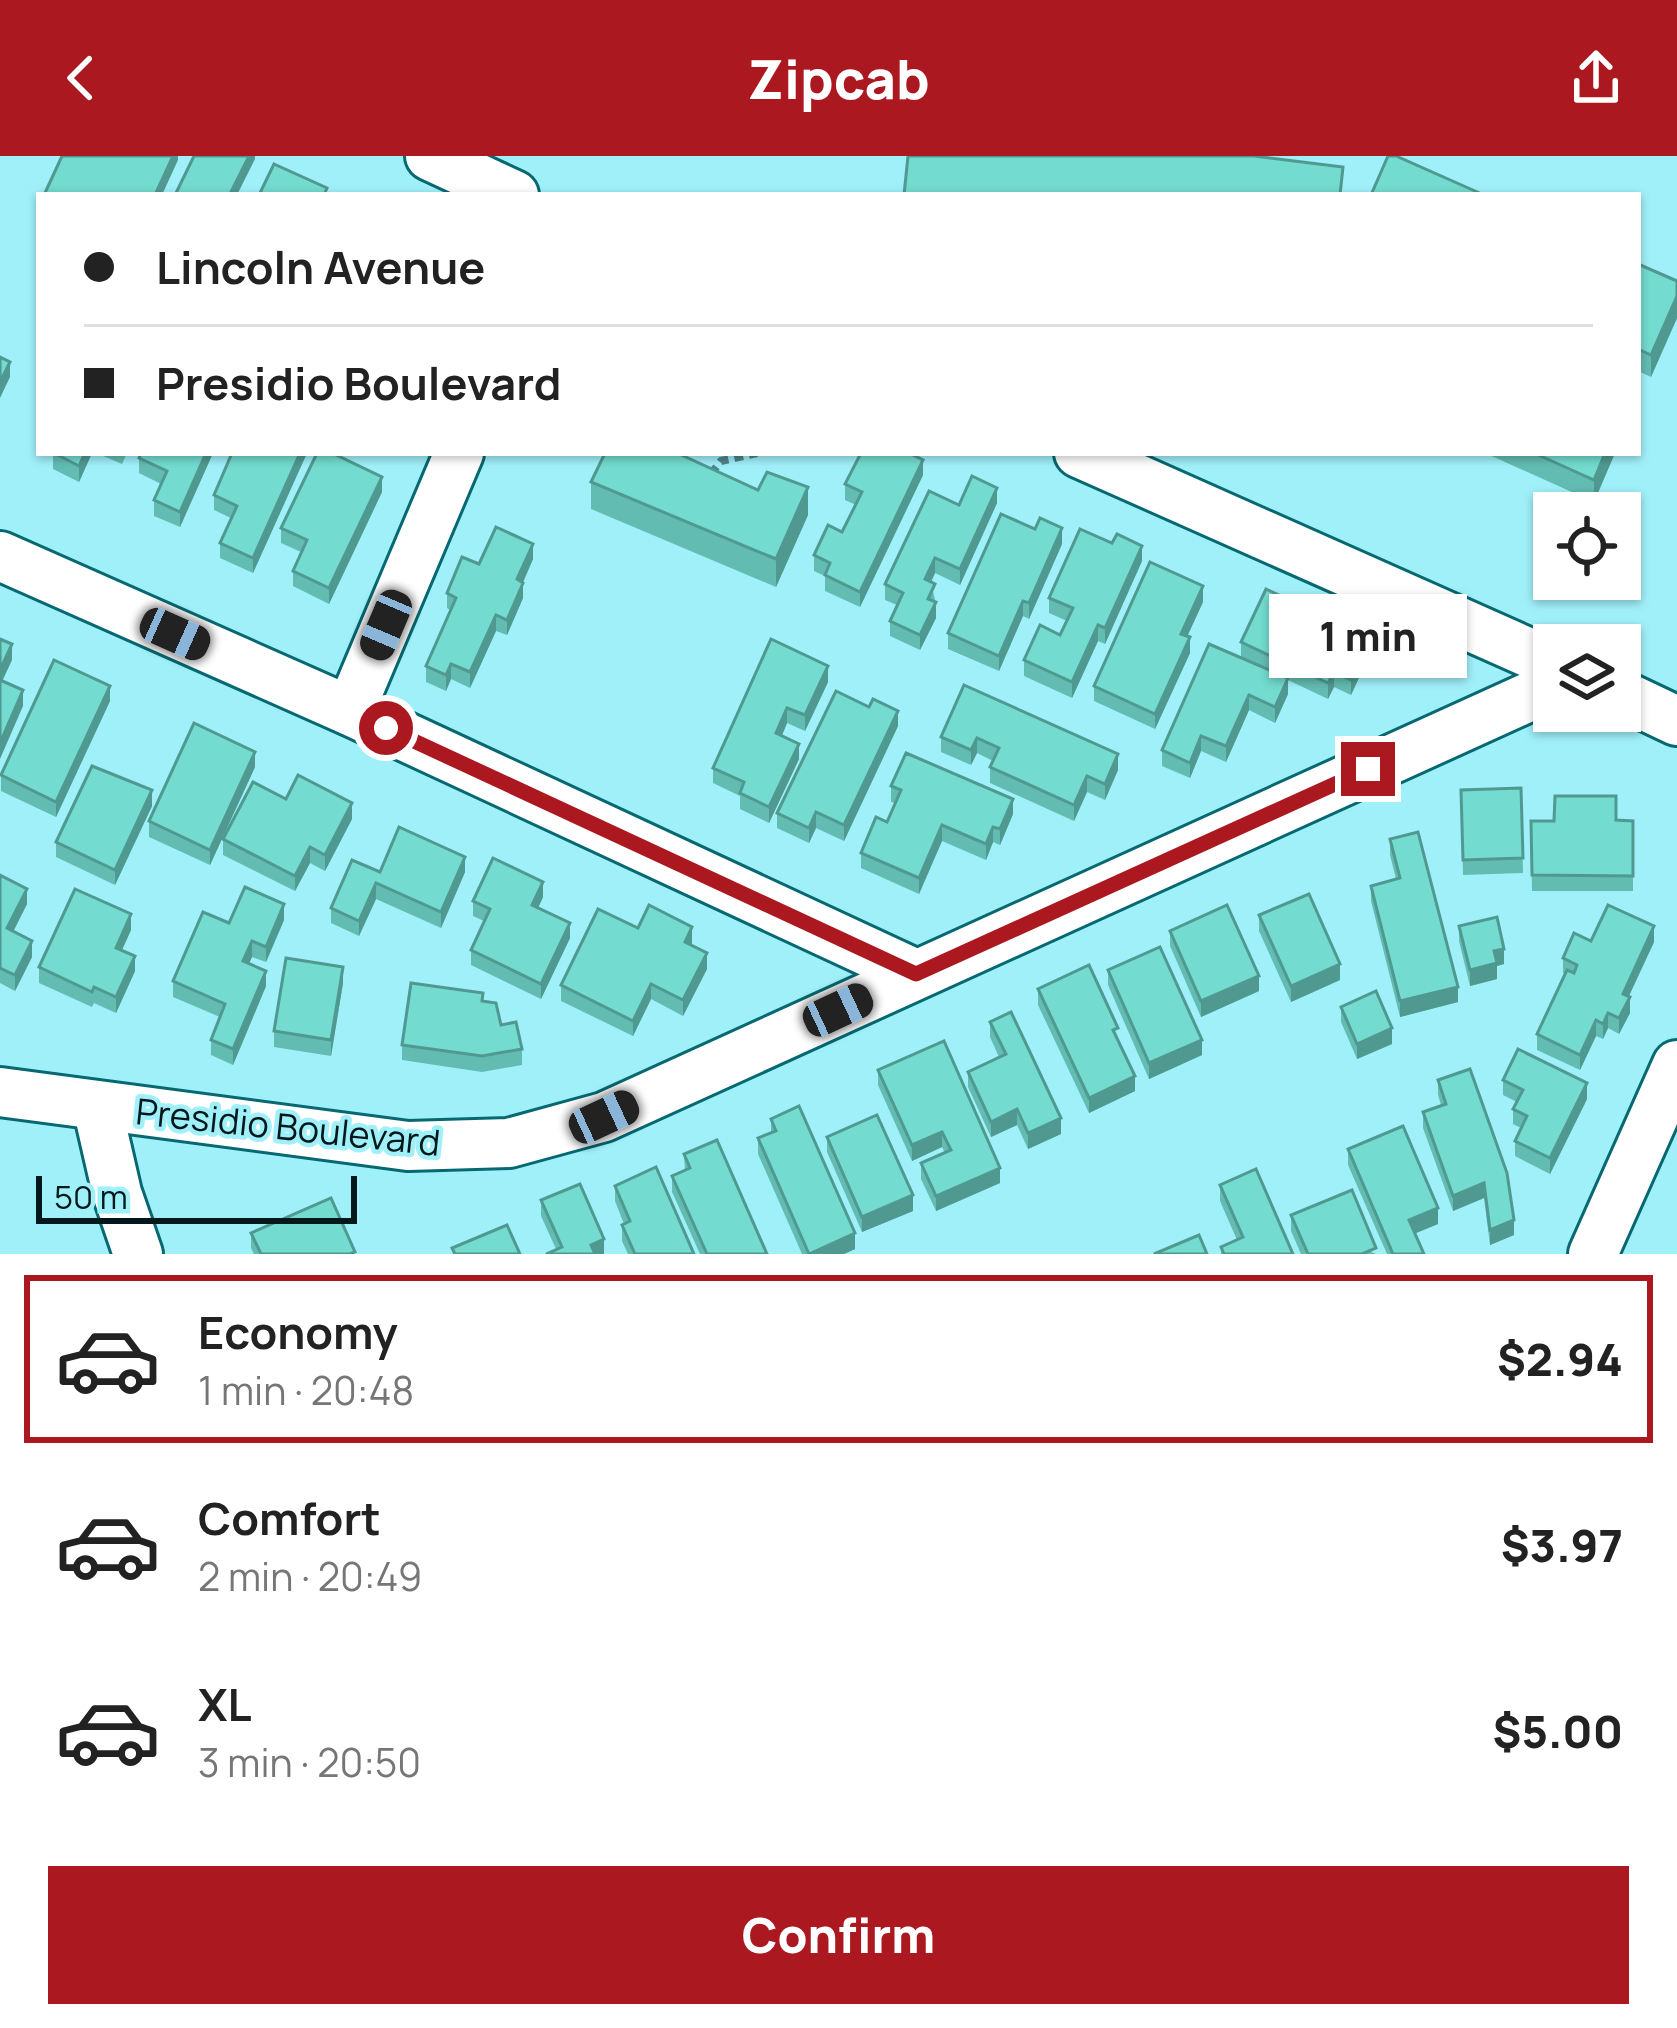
<!DOCTYPE html>
<meta charset="utf-8">
<style>
body{margin:0;font-family:Manrope,sans-serif;background:#f6f6f6;color:#222;height:100vh;display:flex;flex-direction:column;font-size:45px;white-space:nowrap}
*{box-sizing:border-box;margin:0}
p{font-size:39px;color:#767676}
.icon{flex:none;width:66px;height:66px;fill:none;stroke:currentColor;stroke-width:2;stroke-linecap:round;stroke-linejoin:round}
.map{position:relative;height:1098px;overflow:hidden}
.details{display:flex;flex-direction:column;background:#fff;flex:1}
.details>*{flex:none}
.banner{position:absolute;left:36px;top:36px;width:1605px;height:264px;border-radius:0px;box-shadow:0 3px 9px #0004;display:grid;align-content:center;height:264px;padding:0 48px;background:#fff}
.fabs{position:absolute;left:1533px;top:336px;display:grid;gap:24px}
.fabs a{display:grid;place-items:center;width:108px;height:108px;border-radius:0px;background:#fff;box-shadow:0 3px 9px #0004;font-size:60px}
.scale{position:absolute;left:36px;bottom:30px;width:321px;box-sizing:border-box;padding-left:12px;border:6px solid #02181b;border-top:0;font-size:33px;line-height:42px;white-space:nowrap;color:#02181b;-webkit-text-stroke:9px #a0f0fa;paint-order:stroke}
.end{position:absolute;width:54px;height:54px;margin:-27px;border:15px solid #ab181f;background:#fff;box-shadow:0 0 0 6px #fff}
.from{border-radius:50%}
.bubble{position:absolute;height:84px;border-radius:0px;background:#fff;box-shadow:0 3px 9px #0004;font-size:39px;font-weight:800;line-height:84px;text-align:center}
.car{position:absolute;width:36px;height:72px;margin:-36px -18px;border-radius:15px;box-shadow:0 0 9px 3px #0007;background:linear-gradient(#222 24%,#8ab4d8 0 40%,#222 0 76%,#8ab4d8 0 86%,#222 0)}
.banner b{display:flex;align-items:center;gap:42px;height:114px;font-size:45px}
.banner b+b{border-top:3px solid #e0e0e0}
.banner i{width:30px;height:30px;background:#222}
ul{padding:21px 0 0;list-style:none}
li{display:flex;align-items:center;gap:36px;height:168px;margin:0 24px 18px;padding:0 24px;border:6px solid transparent;border-radius:0px}
li div{flex:1}
li b{display:block;font-size:45px}
li em{font-style:normal;font-weight:800}
li.current{border-color:#ab181f}
li>.icon{width:108px;height:108px;stroke-width:1.5}
.cta{display:flex;gap:24px;margin-top:auto;padding:24px 48px}
.cta a{flex:1;height:138px;border-radius:0px;background:#ab181f;color:#fff;font-size:48px;font-weight:800;line-height:138px;text-align:center}
header{display:flex;justify-content:space-between;align-items:center;height:156px;padding:0 48px;background:#ab181f;color:#fff;font-size:54px;font-weight:800}
.map>svg:first-child{display:block}
.lines{fill:none;stroke-linecap:round;stroke-linejoin:round}
.minor-casing{stroke:#066871;stroke-width:54}
.path{stroke:#50838a;stroke-width:8;stroke-dasharray:9 6;stroke-linecap:butt}
.minor{stroke:#fff;stroke-width:48}
.wall{fill:#63bcb2}
.shaded-wall{fill:#509991}
.building{fill:#73dbcf;stroke:#509991;stroke-width:3}
.route{stroke:#ab181f;stroke-width:15}
.labels{text-anchor:middle;stroke-width:9;stroke-linejoin:round;paint-order:stroke}
.street-label{font-size:36px;fill:#02181b;stroke:#a0f0fa}
</style>
<header><svg class="icon" aria-label="back" viewBox="0 0 24 24"><path d="M15 5l-7 7 7 7"/></svg>Zipcab<svg class="icon" aria-label="share" viewBox="0 0 24 24"><path d="M12 15V3M7 8l5-5 5 5M5 13v7h14v-7"/></svg></header>
<div class="map">
<svg width="1677" height="1098" viewBox="0 0 1677 1098">
<rect width="100%" height="100%" fill="#a0f0fa"/>
<g class="lines">
<defs>
<g id="minor">
<polyline points="430,0 514,39"/>
<polyline points="1079,297 1554,508"/>
<polyline points="0,400 350,555 916,818"/>
<polyline points="1620,538 1677,565"/>
<polyline points="350,555 459,297"/>
<polyline points="0,936 408,990 509,987 604,961 1533,539 1554,518"/>
<polyline points="97,950 117,1037 138,1098"/>
<polyline points="1593,1098 1677,909"/>
</g>
</defs>
<use href="#minor" class="minor-casing"/>
<polyline class="path" points="711,318 721,305 757,297"/>
<use href="#minor" class="minor"/>
</g>
<g class="wall">
<polygon points="1638,108 1677,125 1677,162 1651,221 1638,215"/>
<polygon points="92,297 79,326 53,313 53,298"/>
<polygon points="96,297 127,297 122,308"/>
<polygon points="213,297 180,371 154,360 154,344 161,328 139,317 139,302"/>
<polygon points="232,297 307,297 253,417 220,402 220,387 231,362 214,354 214,339"/>
<polygon points="1485,297 1615,297 1594,346"/>
<polygon points="923,319 860,451 825,435 825,420 814,415 814,399 842,376 856,349 845,344 845,328"/>
<polygon points="591,326 808,359 776,431 591,353"/>
<polygon points="382,336 329,448 293,430 293,415 301,396 281,387 281,372"/>
<polygon points="997,347 960,429 935,417 931,426 935,444 936,462 920,494 890,480 890,465 897,449 885,444 885,428 959,349"/>
<polygon points="1062,388 1029,463 1023,460 999,515 948,493 948,477"/>
<polygon points="533,403 523,427 523,442 507,479 496,475 470,532 451,523 446,535 426,526 426,510 450,454 447,452 447,437 479,408"/>
<polygon points="1142,405 1105,488 1098,485 1072,542 1024,520 1024,504 1060,479 1067,465 1049,457 1049,442"/>
<polygon points="1203,446 1187,480 1190,497 1155,573 1094,545 1094,530"/>
<polygon points="771,483 828,526 805,575 787,567 782,580 799,603 769,667 740,653 740,640 713,627 713,612"/>
<polygon points="1241,486 1370,498 1351,539 1334,531 1328,543 1288,524 1288,538 1275,567 1249,554 1226,606 1201,595 1190,622 1162,610 1162,594 1241,501"/>
<polygon points="964,529 1118,614 1105,644 1087,636 1074,665 990,627 990,611 993,605 977,597 971,609 941,596 941,581"/>
<polygon points="110,545 56,661 1,635 1,619"/>
<polygon points="898,570 844,685 816,672 809,687 777,672 777,657"/>
<polygon points="255,611 210,709 149,681 149,665"/>
<polygon points="891,630 1013,658 1000,689 993,686 986,704 942,685 919,738 861,712 861,697 887,666 895,647 891,646"/>
<polygon points="1521,632 1523,717 1463,719 1461,634"/>
<polygon points="286,643 352,663 325,715 310,707 295,735 223,699 223,683"/>
<polygon points="152,650 115,729 56,701 56,686"/>
<polygon points="1531,665 1633,665 1633,735 1532,735"/>
<polygon points="1390,683 1458,846 1400,861 1371,745 1371,730 1396,723 1390,699"/>
<polygon points="380,716 465,716 441,772 376,743 359,780 331,767 331,752"/>
<polygon points="0,719 27,748 13,775 32,801 15,835 0,827"/>
<polygon points="543,741 538,752 570,782 541,843 471,809 471,794 484,765 473,760 473,745"/>
<polygon points="1259,759 1340,824 1291,846 1259,775"/>
<polygon points="284,764 266,806 252,801 249,807 266,830 233,909 211,899 211,884 220,861 173,841 173,825 229,767"/>
<polygon points="1459,770 1504,808 1497,810 1497,823 1470,830 1459,785"/>
<polygon points="638,772 692,787 691,789 707,813 683,860 651,843 633,880 561,845 561,829"/>
<polygon points="131,774 122,794 135,815 116,857 94,847 92,851 39,827 39,811"/>
<polygon points="1170,775 1259,835 1201,861 1170,790"/>
<polygon points="1591,785 1654,786 1628,841 1630,857 1619,878 1608,872 1603,883 1596,880 1580,914 1537,894 1537,878 1565,818 1563,817 1563,802"/>
<polygon points="1108,814 1202,899 1149,923 1108,829"/>
<polygon points="343,827 331,900 274,891 274,875"/>
<polygon points="1038,833 1118,886 1135,935 1089,957 1038,849"/>
<polygon points="483,845 522,893 522,909 482,916 402,904 402,889"/>
<polygon points="1341,851 1392,888 1357,903 1341,866"/>
<polygon points="990,866 1061,978 1028,993 1017,969 991,981 968,931 968,916 999,901 990,881"/>
<polygon points="878,914 1000,1027 936,1055 921,1023 921,1007 945,997 942,991 912,1005 878,929"/>
<polygon points="1438,924 1514,1079 1490,1089 1484,1042 1453,1055 1423,972 1423,956 1441,949 1438,939"/>
<polygon points="1503,924 1587,943 1550,1018 1515,1000 1515,985 1521,972 1513,968 1513,953 1517,946 1503,939"/>
<polygon points="771,963 855,1093 844,1098 802,1098 758,998 758,982 771,977"/>
<polygon points="827,981 913,1055 862,1076 827,996"/>
<polygon points="1348,993 1438,1068 1415,1077 1424,1098 1387,1098 1348,1009"/>
<polygon points="684,998 767,1098 700,1098 672,1036 672,1020 685,1015"/>
<polygon points="1220,1029 1293,1098 1221,1098 1221,1091 1237,1084 1220,1045"/>
<polygon points="615,1030 694,1098 628,1098 622,1085 622,1069 624,1068 615,1045"/>
<polygon points="541,1044 604,1098 556,1093 541,1060"/>
<polygon points="1291,1059 1376,1098 1301,1098 1291,1075"/>
<polygon points="251,1077 355,1098 254,1098 251,1092"/>
</g>
<g class="shaded-wall">
<polygon points="173,0 178,0 178,4 162,39 155,39"/>
<polygon points="249,0 255,0 255,3 237,39 231,36"/>
<polygon points="1677,140 1677,162 1651,221 1651,199"/>
<polygon points="10,206 10,221 0,242 0,226"/>
<polygon points="85,297 92,297 79,326 79,310"/>
<polygon points="206,297 213,297 180,371 180,356"/>
<polygon points="300,297 307,297 253,417 253,402"/>
<polygon points="1605,297 1615,297 1594,346 1594,324"/>
<polygon points="923,304 923,319 860,451 860,436"/>
<polygon points="382,321 382,336 329,448 329,432"/>
<polygon points="808,331 808,359 776,431 776,403"/>
<polygon points="997,332 997,347 960,429 960,413"/>
<polygon points="1062,372 1062,388 1029,463 1029,447"/>
<polygon points="533,388 533,403 517,439 517,423"/>
<polygon points="1142,390 1142,405 1105,488 1105,472"/>
<polygon points="935,402 935,417 925,439 925,423"/>
<polygon points="523,427 523,442 507,479 507,464"/>
<polygon points="1203,430 1203,446 1181,494 1181,478"/>
<polygon points="1023,445 1023,460 999,515 999,500"/>
<polygon points="936,446 936,462 920,494 920,479"/>
<polygon points="496,459 496,475 470,532 470,516"/>
<polygon points="1098,469 1098,485 1072,542 1072,526"/>
<polygon points="1190,481 1190,497 1155,573 1155,558"/>
<polygon points="1370,482 1370,498 1351,539 1351,524"/>
<polygon points="12,488 12,504 0,530 0,514"/>
<polygon points="451,508 451,523 446,535 446,519"/>
<polygon points="828,510 828,526 805,575 805,559"/>
<polygon points="1334,516 1334,531 1328,543 1328,527"/>
<polygon points="1288,522 1288,538 1275,567 1275,551"/>
<polygon points="110,530 110,545 56,661 56,646"/>
<polygon points="23,534 23,550 0,603 0,587"/>
<polygon points="1249,539 1249,554 1226,606 1226,590"/>
<polygon points="787,552 787,567 776,593 776,577"/>
<polygon points="898,555 898,570 844,685 844,669"/>
<polygon points="1201,580 1201,595 1190,622 1190,607"/>
<polygon points="977,582 977,597 971,609 971,594"/>
<polygon points="799,588 799,603 769,667 769,651"/>
<polygon points="255,596 255,611 210,709 210,694"/>
<polygon points="1118,598 1118,614 1105,644 1105,628"/>
<polygon points="1087,620 1087,636 1074,665 1074,649"/>
<polygon points="152,634 152,650 115,729 115,714"/>
<polygon points="1013,643 1013,658 1000,689 1000,673"/>
<polygon points="352,647 352,663 325,715 325,699"/>
<polygon points="816,656 816,672 809,687 809,672"/>
<polygon points="942,669 942,685 919,738 919,722"/>
<polygon points="993,671 993,686 986,704 986,688"/>
<polygon points="310,691 310,707 295,735 295,720"/>
<polygon points="465,701 465,716 441,772 441,756"/>
<polygon points="543,726 543,741 532,765 532,749"/>
<polygon points="376,727 376,743 359,780 359,765"/>
<polygon points="27,733 27,748 7,788 7,772"/>
<polygon points="284,748 284,764 266,806 266,791"/>
<polygon points="131,758 131,774 116,807 116,792"/>
<polygon points="570,767 570,782 541,843 541,828"/>
<polygon points="1654,770 1654,786 1623,853 1623,838"/>
<polygon points="692,771 692,787 685,801 685,786"/>
<polygon points="32,785 32,801 15,835 15,819"/>
<polygon points="252,785 252,801 243,820 243,805"/>
<polygon points="1504,793 1504,808 1497,810 1497,823 1470,830 1470,814 1494,795"/>
<polygon points="707,797 707,813 683,860 683,844"/>
<polygon points="135,800 135,815 116,857 116,841"/>
<polygon points="1340,808 1340,824 1291,846 1291,830"/>
<polygon points="343,811 343,827 331,900 331,884"/>
<polygon points="266,815 266,830 233,909 233,893"/>
<polygon points="1259,820 1259,835 1201,861 1201,845"/>
<polygon points="651,828 651,843 633,880 633,865"/>
<polygon points="1458,831 1458,846 1400,861 1400,845"/>
<polygon points="1630,841 1630,857 1619,878 1619,862"/>
<polygon points="1608,857 1608,872 1603,883 1603,868"/>
<polygon points="1596,864 1596,880 1580,914 1580,899"/>
<polygon points="1392,872 1392,888 1357,903 1357,888"/>
<polygon points="1202,884 1202,899 1149,923 1149,907"/>
<polygon points="1135,920 1135,935 1089,957 1089,942"/>
<polygon points="1587,927 1587,943 1550,1018 1550,1002"/>
<polygon points="1017,953 1017,969 991,981 991,966"/>
<polygon points="1061,962 1061,978 1028,993 1028,977"/>
<polygon points="942,976 942,991 912,1005 912,989"/>
<polygon points="1000,1012 1000,1027 936,1055 936,1040"/>
<polygon points="1484,1027 1484,1042 1453,1055 1453,1040"/>
<polygon points="913,1039 913,1055 862,1076 862,1061"/>
<polygon points="1438,1052 1438,1068 1409,1080 1409,1064"/>
<polygon points="1514,1064 1514,1079 1490,1089 1490,1074"/>
<polygon points="855,1077 855,1093 844,1098 809,1098"/>
<polygon points="604,1083 604,1098 591,1098 591,1089"/>
</g>
<g class="building">
<polygon points="62,0 173,0 155,39 44,39"/>
<polygon points="194,0 249,0 231,36 236,39 175,39"/>
<polygon points="908,0 1254,0 1343,11 1340,39 904,39"/>
<polygon points="1388,0 1396,0 1484,39 1371,39"/>
<polygon points="274,8 327,32 324,39 259,39"/>
<polygon points="1638,108 1677,125 1677,140 1651,199 1638,193"/>
<polygon points="0,201 10,206 0,226"/>
<polygon points="54,297 85,297 79,310"/>
<polygon points="141,297 206,297 180,356 154,344 167,315 139,302"/>
<polygon points="232,297 300,297 253,402 220,387 237,350 214,339"/>
<polygon points="317,297 332,297 382,321 329,432 293,415 307,384 281,372"/>
<polygon points="605,297 677,297 758,334 767,316 808,331 776,403 591,326"/>
<polygon points="861,297 909,297 923,304 860,436 825,419 830,407 814,399 828,369 842,376 862,336 845,328"/>
<polygon points="1534,297 1605,297 1594,324"/>
<polygon points="972,320 997,332 960,413 935,402 925,423 935,428 928,443 936,446 920,479 890,465 903,437 885,428 929,335 959,349"/>
<polygon points="1001,358 1035,373 1040,362 1062,372 1029,447 1023,445 999,500 948,477"/>
<polygon points="496,371 533,388 517,423 523,427 507,464 496,459 470,516 451,508 446,519 426,510 456,442 447,437 462,401 479,408"/>
<polygon points="1080,373 1112,387 1117,378 1142,390 1105,472 1098,469 1072,526 1024,504 1040,469 1060,479 1073,452 1049,442"/>
<polygon points="1150,406 1203,430 1181,478 1190,481 1155,558 1094,530"/>
<polygon points="1266,433 1370,482 1351,524 1334,516 1328,527 1241,486"/>
<polygon points="0,483 12,488 0,514"/>
<polygon points="771,483 828,510 805,559 787,552 776,577 799,588 769,651 740,637 744,626 713,612"/>
<polygon points="1209,488 1288,522 1275,551 1249,539 1226,590 1201,580 1190,607 1162,594"/>
<polygon points="54,504 110,530 56,646 1,619"/>
<polygon points="0,524 23,534 0,587"/>
<polygon points="964,529 1118,598 1105,628 1087,620 1074,649 990,611 999,592 977,582 971,594 941,581"/>
<polygon points="836,535 869,551 873,543 898,555 844,669 816,656 809,672 777,657"/>
<polygon points="194,567 255,596 210,694 149,665"/>
<polygon points="906,597 1013,643 1000,673 993,671 986,688 942,669 919,722 861,697 876,661 887,666 901,634 891,630"/>
<polygon points="92,610 152,634 115,714 56,686"/>
<polygon points="298,619 352,647 325,699 310,691 295,720 223,683 253,626 286,643"/>
<polygon points="1521,632 1523,702 1463,704 1461,634"/>
<polygon points="1555,640 1616,640 1616,664 1633,665 1633,720 1532,719 1531,665 1554,665"/>
<polygon points="399,671 465,701 441,756 376,727 359,765 331,752 352,704 380,716"/>
<polygon points="1418,676 1458,831 1400,845 1371,730 1400,722 1390,683"/>
<polygon points="493,702 543,726 532,749 570,767 541,828 471,794 490,753 473,745"/>
<polygon points="0,719 27,733 7,772 32,785 15,819 0,812"/>
<polygon points="245,731 284,748 266,791 252,785 243,805 266,815 233,893 211,884 225,848 173,825 203,756 229,767"/>
<polygon points="75,733 131,758 116,792 135,800 116,841 94,831 92,836 39,811"/>
<polygon points="1309,738 1340,808 1291,830 1259,759"/>
<polygon points="649,749 692,771 685,786 707,797 683,844 651,828 633,865 561,829 598,753 638,772"/>
<polygon points="1227,749 1259,820 1201,845 1170,775"/>
<polygon points="1608,749 1654,770 1623,838 1630,841 1619,862 1608,857 1603,868 1596,864 1580,899 1537,878 1567,814 1574,817 1577,809 1563,802 1574,777 1591,785"/>
<polygon points="1497,761 1504,793 1494,795 1497,807 1470,814 1459,770"/>
<polygon points="1160,791 1202,884 1149,907 1108,814"/>
<polygon points="286,802 343,811 331,884 274,875"/>
<polygon points="1089,809 1118,872 1113,874 1135,920 1089,942 1038,833"/>
<polygon points="411,827 483,837 482,845 496,847 501,869 516,866 522,893 482,900 402,889"/>
<polygon points="1376,835 1392,872 1357,888 1341,851"/>
<polygon points="1011,856 1061,962 1028,977 1017,953 991,966 968,916 1006,898 990,866"/>
<polygon points="944,885 1000,1012 936,1040 921,1007 951,994 942,976 912,989 878,914"/>
<polygon points="1518,893 1587,927 1550,1002 1515,985 1527,960 1513,953 1523,934 1503,924"/>
<polygon points="1470,913 1507,1017 1514,1064 1490,1074 1484,1027 1453,1040 1423,956 1446,948 1438,924"/>
<polygon points="799,950 855,1077 809,1098 758,982 776,975 771,963"/>
<polygon points="877,959 913,1039 862,1061 827,981"/>
<polygon points="1403,970 1438,1052 1409,1064 1424,1098 1393,1098 1348,993"/>
<polygon points="717,984 767,1098 707,1098 672,1020 690,1012 684,998"/>
<polygon points="656,1011 694,1098 635,1098 622,1069 630,1065 615,1030"/>
<polygon points="1256,1013 1293,1098 1224,1098 1221,1091 1243,1081 1220,1029"/>
<polygon points="580,1028 604,1083 591,1089 595,1098 546,1098 562,1091 541,1044"/>
<polygon points="1352,1034 1376,1092 1362,1098 1308,1098 1291,1059"/>
<polygon points="331,1042 355,1096 350,1098 261,1098 251,1077"/>
<polygon points="507,1069 520,1098 455,1098 452,1092"/>
<polygon points="1199,1079 1207,1098 1154,1098"/>
</g>
<g class="lines">
<polyline class="route" points="386,572 916,818 1368,613"/>
</g>
<g class="labels">
<g class="street-label">
<text transform="translate(288 971) rotate(6)" y="13">Presidio Boulevard</text>
</g>
</g>
</svg>
<div class="fabs">
<a><svg class="icon" aria-label="locate" viewBox="0 0 24 24"><circle cx="12" cy="12" r="6"/><path d="M12 2v4M12 18v4M2 12h4M18 12h4"/></svg></a>
<a><svg class="icon" aria-label="layers" viewBox="0 0 24 24"><path d="M12 4l9 5-9 5-9-5zM3 14l9 5 9-5"/></svg></a>
</div>
<div class="scale">50 m</div>
<i class="end from" style="left:386px;top:572px"></i>
<i class="end" style="left:1368px;top:613px"></i>
<div class="bubble" style="left:1269px;top:438px;width:198px">1 min</div>
<i class="car" style="left:386px;top:469px;rotate:203deg"></i>
<i class="car" style="left:175px;top:478px;rotate:114deg"></i>
<i class="car" style="left:838px;top:854px;rotate:65deg"></i>
<i class="car" style="left:604px;top:961px;rotate:65deg"></i>
<div class="banner">
<b><i class="from"></i>Lincoln Avenue</b>
<b><i></i>Presidio Boulevard</b>
</div>
</div>
<section class="details">
<ul>
<li class="current"><svg class="icon" aria-label="car" viewBox="0 0 24 24"><path d="M5 17H2v-5l4-1 3-4h7l3 4 3 1v5h-3M9 17h6M6 11h13"/><circle cx="7" cy="17" r="2"/><circle cx="17" cy="17" r="2"/></svg><div><b>Economy</b><p>1 min · 20:48</p></div><em>$2.94</em></li>
<li><svg class="icon" aria-label="car" viewBox="0 0 24 24"><path d="M5 17H2v-5l4-1 3-4h7l3 4 3 1v5h-3M9 17h6M6 11h13"/><circle cx="7" cy="17" r="2"/><circle cx="17" cy="17" r="2"/></svg><div><b>Comfort</b><p>2 min · 20:49</p></div><em>$3.97</em></li>
<li><svg class="icon" aria-label="car" viewBox="0 0 24 24"><path d="M5 17H2v-5l4-1 3-4h7l3 4 3 1v5h-3M9 17h6M6 11h13"/><circle cx="7" cy="17" r="2"/><circle cx="17" cy="17" r="2"/></svg><div><b>XL</b><p>3 min · 20:50</p></div><em>$5.00</em></li>
</ul>
<div class="cta"><a>Confirm</a></div>
</section>
